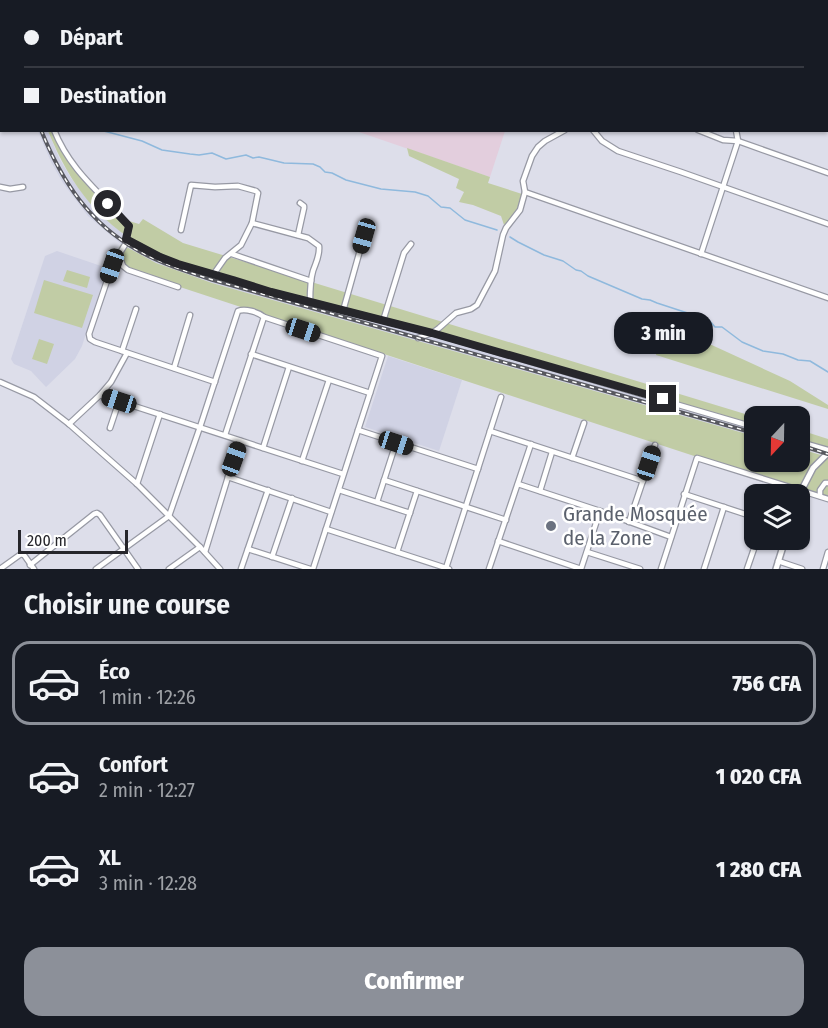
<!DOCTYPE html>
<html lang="fr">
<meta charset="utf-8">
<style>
body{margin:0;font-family:"Fira Sans Condensed",sans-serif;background:#242831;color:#f1f3f6;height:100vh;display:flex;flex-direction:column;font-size:22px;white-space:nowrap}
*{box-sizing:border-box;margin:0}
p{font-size:20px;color:#9ea1a6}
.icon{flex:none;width:33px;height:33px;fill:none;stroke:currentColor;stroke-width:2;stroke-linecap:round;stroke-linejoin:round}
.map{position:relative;height:569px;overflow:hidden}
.side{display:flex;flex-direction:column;background:#171b24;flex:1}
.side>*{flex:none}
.hud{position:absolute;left:0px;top:0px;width:828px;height:132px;box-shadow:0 2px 4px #0004;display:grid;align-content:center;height:132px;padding:0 24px;background:#171b24}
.needle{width:39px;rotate:202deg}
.controls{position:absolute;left:744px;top:406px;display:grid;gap:12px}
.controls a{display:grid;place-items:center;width:66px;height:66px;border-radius:12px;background:#171b24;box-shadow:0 2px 4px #0004;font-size:30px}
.scale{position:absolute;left:18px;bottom:15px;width:110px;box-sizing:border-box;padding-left:6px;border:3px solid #26262b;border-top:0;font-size:16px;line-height:21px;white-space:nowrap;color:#26262b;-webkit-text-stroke:4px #fff;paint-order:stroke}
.end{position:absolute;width:27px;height:27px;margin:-14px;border:8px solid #26262b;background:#fff;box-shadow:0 0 0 3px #fff}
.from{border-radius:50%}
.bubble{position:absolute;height:42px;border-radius:18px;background:#171b24;box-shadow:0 2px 4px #0004;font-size:20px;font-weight:800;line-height:42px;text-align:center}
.car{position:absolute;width:18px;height:36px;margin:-18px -9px;border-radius:8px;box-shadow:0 0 4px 2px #0007;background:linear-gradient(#222 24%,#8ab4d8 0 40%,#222 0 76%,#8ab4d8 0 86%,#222 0)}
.hud b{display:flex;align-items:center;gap:21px;height:57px;font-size:22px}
.hud b+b{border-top:2px solid #363941}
.hud i{width:15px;height:15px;background:#f1f3f6}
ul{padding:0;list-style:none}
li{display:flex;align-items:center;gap:18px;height:84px;margin:0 12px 9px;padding:0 12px;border:3px solid transparent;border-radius:18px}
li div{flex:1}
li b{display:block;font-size:22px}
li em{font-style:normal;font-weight:800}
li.on{border-color:#8c9099}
li>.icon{width:54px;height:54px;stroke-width:1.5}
h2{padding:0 24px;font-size:27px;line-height:72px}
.cta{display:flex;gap:12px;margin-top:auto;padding:12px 24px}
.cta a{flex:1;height:69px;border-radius:18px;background:#8c9099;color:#fff;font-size:24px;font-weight:800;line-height:69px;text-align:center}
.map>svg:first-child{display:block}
.industrial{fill:#e3cedd}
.built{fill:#d0d2e4}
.green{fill:#c1cca5}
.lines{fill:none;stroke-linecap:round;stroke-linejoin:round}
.stream{stroke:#8fb9dd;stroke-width:1.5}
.minor-casing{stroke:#9799a4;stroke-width:7}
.tertiary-casing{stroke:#9799a4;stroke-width:8}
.minor{stroke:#fff;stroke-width:4.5}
.tertiary{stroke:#fff;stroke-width:5}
.rail-casing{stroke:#57585f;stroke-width:4}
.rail{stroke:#fff;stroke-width:1.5;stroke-dasharray:4.5;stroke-linecap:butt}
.route{stroke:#26262b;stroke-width:8}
.worship-dot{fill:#6b7280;stroke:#fff;stroke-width:2}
.labels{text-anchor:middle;stroke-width:5;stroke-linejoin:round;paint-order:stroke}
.worship-label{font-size:21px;fill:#5b616d;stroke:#fff;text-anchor:start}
</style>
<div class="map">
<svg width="828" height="569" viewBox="0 0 828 569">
<rect width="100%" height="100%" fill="#dddeea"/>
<g class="industrial">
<polygon points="353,0 550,0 551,1 353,1"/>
<polygon points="356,131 505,131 490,177"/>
</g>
<g class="built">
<polygon points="38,131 48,131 59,158 71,178 95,209 111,224 215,274 754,427 754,436 212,283 156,263 121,244 88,216 63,183 51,162"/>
<polygon points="57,251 107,268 82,346 75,359 46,387 31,371 14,364 11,359 45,256"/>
<polygon points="388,356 462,380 439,451 365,427"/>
</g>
<g class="green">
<path d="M48 131H56L67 156 104 197 129 221 139 224 143 219 183 243 755 417 754 427 215 274C196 268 176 263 158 254 101 227 71 187 48 131Z"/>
<polygon points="407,148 490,177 488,183 522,194 519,209 504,225 501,216 473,205 459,202 464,192 456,188 459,179 409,156"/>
<polygon points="121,244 156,263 212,283 754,436 754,462 800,462 800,449 828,457 828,500 110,264"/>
<polygon points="67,270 90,277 87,288 63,281"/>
<polygon points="44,280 93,295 82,328 34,313"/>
<polygon points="660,332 664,336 690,334 693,339 703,341 790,381 828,405 828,409 656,355"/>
<polygon points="39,339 54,344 47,364 32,359"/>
<polygon points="800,430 828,439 828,449 800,440"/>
</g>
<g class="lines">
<g class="stream">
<polyline points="0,103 2,106"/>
<polyline points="100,130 142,141 162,150 190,154 199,155 212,153 226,159 246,155 253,158 259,157 284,163 313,164 320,167 325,172 332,173 346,180 381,189 415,192 428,196 441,207 450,208 465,220 497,230"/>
<polyline points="510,237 518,242 544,255 563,261 576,270 581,271 588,276 642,299 650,300 657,303 709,320 715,327 722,327 742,342 763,351 783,354 798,360 810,361 828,372"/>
</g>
<defs>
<g id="minor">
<polyline points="44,0 46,2"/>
<polyline points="316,0 319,2"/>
<polyline points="710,0 711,2"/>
<polyline points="813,0 813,2"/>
<polyline points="155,2 156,0"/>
<polyline points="189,2 190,0"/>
<polyline points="826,9 828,8"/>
<polyline points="826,56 828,62"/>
<polyline points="826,73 828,73"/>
<polyline points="826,112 828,113"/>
<path d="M54 130C68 165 92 186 117 212 121 217 125 222 129 226L126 243 112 266 89 334 90 339 95 342 215 382"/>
<polyline points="593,130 602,141 618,151 681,172 828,224"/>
<polyline points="698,130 723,140 738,141 828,173"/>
<polyline points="0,187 10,189 23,187"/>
<polyline points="525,192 828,298"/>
<path d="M252 223 308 238 319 246C320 256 316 262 313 271 310 281 310 292 310 302"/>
<polyline points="181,230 191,185 215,187 238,186 256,191 258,193 252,223 241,245 225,258 213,275"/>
<polyline points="298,235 304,208 304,206 300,203"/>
<polyline points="126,239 160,257 178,264 271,292 432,333 754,427"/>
<polyline points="232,254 311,281"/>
<polyline points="701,254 738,141 736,130"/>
<polyline points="119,255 123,266 128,270 178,287"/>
<polyline points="343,311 364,236"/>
<polyline points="383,321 404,253 411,244"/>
<polyline points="418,338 432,333 439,328 456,313 471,309 477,305 495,271 503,235 506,228 520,210 525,192 523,181 532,156 538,147 545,141 565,130"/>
<polyline points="122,351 136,309"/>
<polyline points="251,354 370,393"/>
<polyline points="174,368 190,315"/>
<polyline points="0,382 34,397 69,424 137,484 200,547 220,569"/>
<polyline points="100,395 343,474"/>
<polyline points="69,424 100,395 111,382 127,353"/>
<polyline points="110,428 119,401"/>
<polyline points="358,430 478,469"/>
<polyline points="490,431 643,481"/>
<polyline points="225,435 264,317"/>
<polyline points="800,442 828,450"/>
<polyline points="263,448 289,367"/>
<polyline points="572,458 584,423"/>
<polyline points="302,461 329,380"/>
<polyline points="228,477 331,512"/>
<polyline points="384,480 506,520"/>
<polyline points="137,484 160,414"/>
<polyline points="518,484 600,511 671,537"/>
<polyline points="339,490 410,513"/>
<polyline points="540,491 552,452"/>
<polyline points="684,494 754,517"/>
<polyline points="820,496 820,490 825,483 828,483"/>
<polyline points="377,502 396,443"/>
<polyline points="629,522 655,445"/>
<polyline points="326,529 449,569"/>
<polyline points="498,541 581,569 600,511"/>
<polyline points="248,549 310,569"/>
<polyline points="205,552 228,477 241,441"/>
<polyline points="397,552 417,491"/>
<polyline points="587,552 640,569"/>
<polyline points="272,557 292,498"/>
<polyline points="778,561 802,569"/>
<polyline points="30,565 94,514 97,513 100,515 138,569"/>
<polyline points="446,568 501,397"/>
<polyline points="0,569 21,554 24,555 34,569"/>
<path d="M96 569 169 516 200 427 237 314 238 311C245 308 258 312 264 317L382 356 313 569"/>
<polyline points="169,569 200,547"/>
<polyline points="241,569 268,490"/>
<polyline points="489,569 531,444"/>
<polyline points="661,569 697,458 828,499"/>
<polyline points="704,569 724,507"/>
<polyline points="747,569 757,540"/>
<polyline points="823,569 828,552"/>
</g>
<g id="tertiary">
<polyline points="799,495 813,468 828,453"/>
<polyline points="776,569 785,540"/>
</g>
</defs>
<use href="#minor" class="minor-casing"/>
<use href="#tertiary" class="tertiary-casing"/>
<use href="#minor" class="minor"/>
<use href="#tertiary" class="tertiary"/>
<defs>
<g id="rail">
<polyline points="0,20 2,26"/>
<path d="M41 130C62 182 90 224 139 251 162 264 188 272 213 280L754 433"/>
<polyline points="800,445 828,454"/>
</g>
</defs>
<use href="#rail" class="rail-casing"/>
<use href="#rail" class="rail"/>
</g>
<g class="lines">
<polyline class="route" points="108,204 129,226 126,239 160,257 178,264 233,280 271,292 432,333 663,399"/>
</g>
<circle class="worship-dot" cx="551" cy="526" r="6"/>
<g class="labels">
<g class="worship-label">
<text x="563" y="521">Grande Mosquée<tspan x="563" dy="24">de la Zone</tspan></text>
</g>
</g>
</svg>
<div class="controls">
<a><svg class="needle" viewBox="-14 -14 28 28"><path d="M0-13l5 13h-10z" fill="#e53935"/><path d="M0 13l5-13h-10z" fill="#9ea1a6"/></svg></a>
<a><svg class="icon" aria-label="layers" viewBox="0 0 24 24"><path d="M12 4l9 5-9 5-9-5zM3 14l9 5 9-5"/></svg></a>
</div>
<div class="scale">200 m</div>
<i class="end from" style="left:108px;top:204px"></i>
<i class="end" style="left:663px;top:399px"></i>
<div class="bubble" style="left:614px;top:312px;width:99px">3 min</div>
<i class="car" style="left:364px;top:236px;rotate:196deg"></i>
<i class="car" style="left:112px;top:266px;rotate:199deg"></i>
<i class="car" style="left:303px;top:330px;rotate:108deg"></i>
<i class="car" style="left:119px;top:401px;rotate:288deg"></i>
<i class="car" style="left:396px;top:443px;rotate:108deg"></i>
<i class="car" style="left:234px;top:459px;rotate:20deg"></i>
<i class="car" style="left:649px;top:463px;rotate:18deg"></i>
<div class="hud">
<b><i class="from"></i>Départ</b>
<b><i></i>Destination</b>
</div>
</div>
<section class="side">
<h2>Choisir une course</h2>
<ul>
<li class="on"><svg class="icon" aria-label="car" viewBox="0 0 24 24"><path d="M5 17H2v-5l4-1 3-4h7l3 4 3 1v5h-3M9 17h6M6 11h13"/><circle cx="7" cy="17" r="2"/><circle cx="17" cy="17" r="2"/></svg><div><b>Éco</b><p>1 min · 12:26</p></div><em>756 CFA</em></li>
<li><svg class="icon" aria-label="car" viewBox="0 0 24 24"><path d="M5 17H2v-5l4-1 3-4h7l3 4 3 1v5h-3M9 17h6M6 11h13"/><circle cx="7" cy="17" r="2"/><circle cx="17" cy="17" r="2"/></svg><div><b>Confort</b><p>2 min · 12:27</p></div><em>1 020 CFA</em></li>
<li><svg class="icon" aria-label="car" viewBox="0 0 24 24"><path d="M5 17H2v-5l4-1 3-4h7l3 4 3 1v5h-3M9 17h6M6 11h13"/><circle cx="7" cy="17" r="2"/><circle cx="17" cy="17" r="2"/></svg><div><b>XL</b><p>3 min · 12:28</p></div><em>1 280 CFA</em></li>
</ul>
<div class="cta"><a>Confirmer</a></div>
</section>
